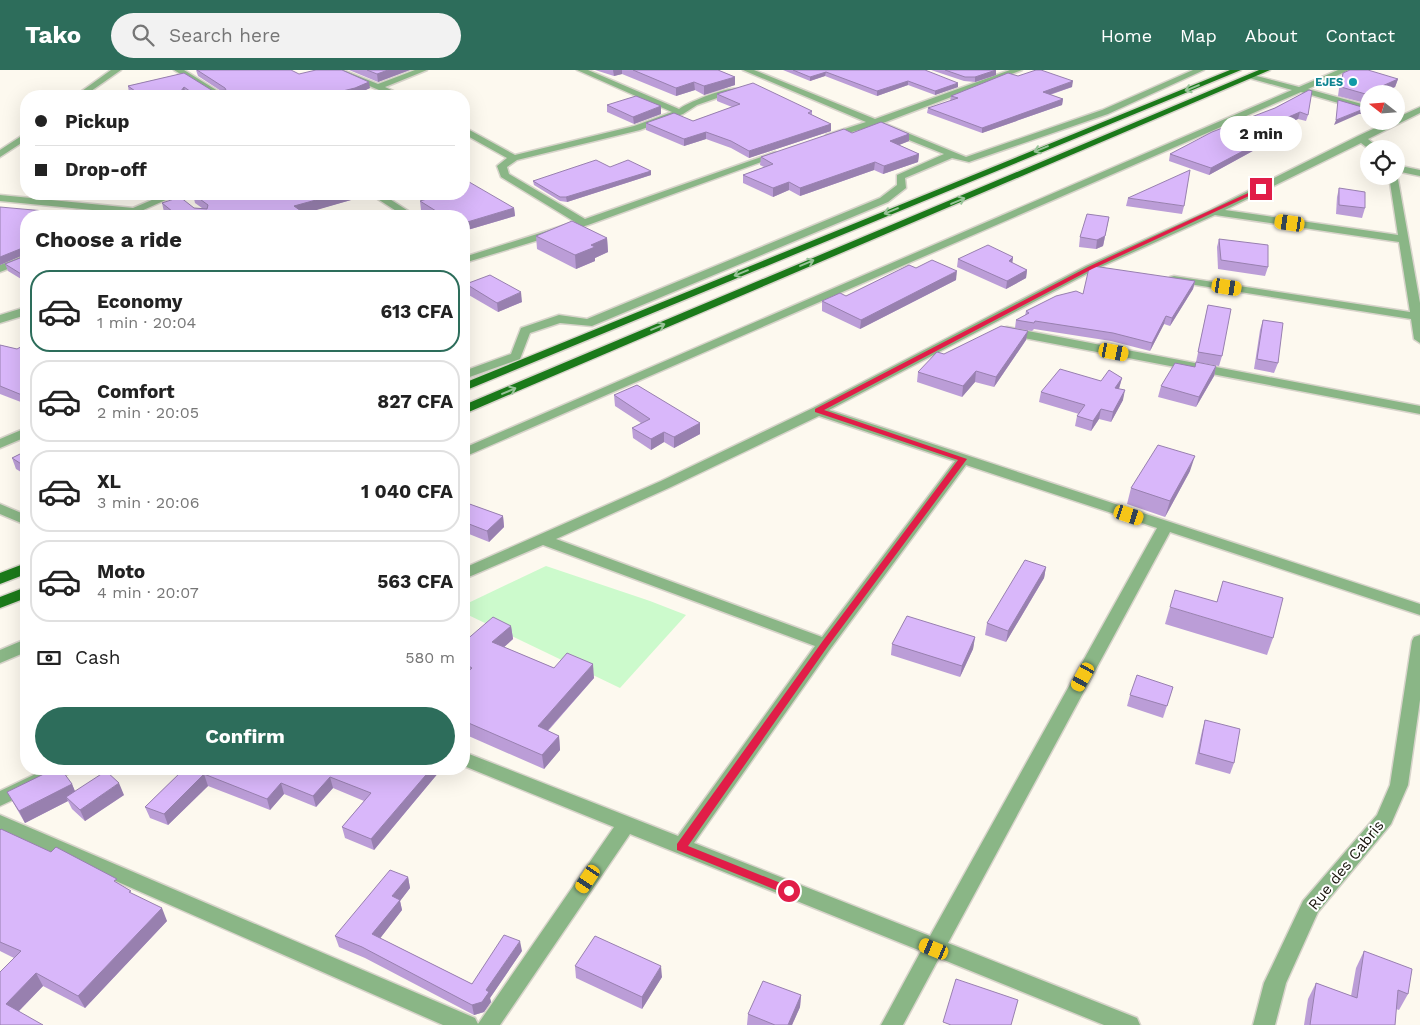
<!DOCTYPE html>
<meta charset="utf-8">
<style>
body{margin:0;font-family:"Work Sans",sans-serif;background:#f2f2f2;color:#222;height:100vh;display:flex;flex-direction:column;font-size:19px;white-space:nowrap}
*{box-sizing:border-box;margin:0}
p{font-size:16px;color:#767676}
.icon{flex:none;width:28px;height:28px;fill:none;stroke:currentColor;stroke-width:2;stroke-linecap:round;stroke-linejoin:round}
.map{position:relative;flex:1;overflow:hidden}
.sheet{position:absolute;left:20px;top:140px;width:450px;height:565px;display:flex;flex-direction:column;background:#fff;border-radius:20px;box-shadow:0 5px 20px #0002}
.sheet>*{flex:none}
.top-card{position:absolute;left:20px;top:20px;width:450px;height:110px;border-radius:20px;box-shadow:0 5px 20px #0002;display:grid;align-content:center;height:110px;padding:0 15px;background:#fff}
.needle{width:32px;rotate:287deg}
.fabs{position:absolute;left:1360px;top:15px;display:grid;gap:10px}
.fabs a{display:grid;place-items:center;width:45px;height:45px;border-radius:50%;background:#fff;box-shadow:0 5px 20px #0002;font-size:25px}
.end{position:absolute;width:22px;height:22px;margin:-11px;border:6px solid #e11d48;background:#fff;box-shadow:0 0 0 2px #fff}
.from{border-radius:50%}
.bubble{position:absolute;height:35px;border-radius:18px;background:#fff;box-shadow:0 5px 20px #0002;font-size:16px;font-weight:700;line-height:35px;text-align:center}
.car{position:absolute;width:15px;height:30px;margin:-15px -8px;border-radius:6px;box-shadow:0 0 4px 1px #0007;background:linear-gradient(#f5c518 24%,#345 0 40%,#f5c518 0 76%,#345 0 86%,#f5c518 0)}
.top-card b{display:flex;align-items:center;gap:18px;height:48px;font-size:19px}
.top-card b+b{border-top:1px solid #e0e0e0}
.top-card i{width:12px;height:12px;background:#222}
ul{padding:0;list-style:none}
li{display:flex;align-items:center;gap:15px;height:82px;margin:0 10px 8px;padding:0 5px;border:2px solid #e0e0e0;border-radius:20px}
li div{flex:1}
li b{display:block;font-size:19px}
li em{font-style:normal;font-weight:700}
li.active{border-color:#2d6d5b}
li>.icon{width:45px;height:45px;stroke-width:1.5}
h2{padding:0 15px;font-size:22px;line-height:60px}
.pay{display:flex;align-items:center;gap:12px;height:55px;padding:0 15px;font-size:19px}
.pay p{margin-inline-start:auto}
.primary-button{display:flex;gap:10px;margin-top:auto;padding:10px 15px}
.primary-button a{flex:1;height:58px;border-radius:30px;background:#2d6d5b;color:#fff;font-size:20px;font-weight:700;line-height:58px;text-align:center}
header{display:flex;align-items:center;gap:30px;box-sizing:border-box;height:70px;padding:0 25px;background:#2d6d5b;color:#fff}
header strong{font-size:24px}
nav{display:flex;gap:28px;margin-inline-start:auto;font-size:18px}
.search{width:350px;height:45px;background:#f2f2f2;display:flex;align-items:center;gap:12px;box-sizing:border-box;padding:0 18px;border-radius:28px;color:#767676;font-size:19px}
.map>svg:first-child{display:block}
.green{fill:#ccfacc}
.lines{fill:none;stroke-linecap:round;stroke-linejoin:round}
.minor-casing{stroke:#d8d4cb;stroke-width:3}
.major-casing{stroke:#d8d4cb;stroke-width:3}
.minor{fill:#8ab686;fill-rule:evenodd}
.major{fill:#1b7a1a;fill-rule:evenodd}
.wall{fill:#bb9dd7}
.shaded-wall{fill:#9880af}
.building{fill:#d9b7fa;stroke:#9880af}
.oneway{stroke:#98c398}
.route{fill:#e11d48}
.culture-dot{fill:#0f9aa8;stroke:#fff;stroke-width:2}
.labels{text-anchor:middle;stroke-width:4;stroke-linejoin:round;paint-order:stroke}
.far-culture-label{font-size:11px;font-weight:bold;fill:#0d838f;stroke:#fff;text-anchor:end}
.near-street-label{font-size:15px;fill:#17130b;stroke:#fff}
</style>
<header>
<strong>Tako</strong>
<div class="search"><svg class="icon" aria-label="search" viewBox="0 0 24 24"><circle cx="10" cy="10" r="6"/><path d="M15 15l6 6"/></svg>Search here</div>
<nav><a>Home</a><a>Map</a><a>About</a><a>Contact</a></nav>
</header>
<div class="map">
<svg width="1420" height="955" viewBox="0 0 1420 955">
<rect width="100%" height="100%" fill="#fdf9ef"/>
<polygon class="green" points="546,496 650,531 686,545 620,618 464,543 464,535"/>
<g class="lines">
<defs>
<g id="minor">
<polygon points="111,0 121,0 84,26 75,26"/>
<polygon points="174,0 184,0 226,26 216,26"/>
<polygon points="332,0 343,0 378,14 415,0 427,0 385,17 404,26 393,26"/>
<path d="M577 0H588L679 39C689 32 732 14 740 20L697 35 683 44 640 60 517 90 507 97 509 104 585 149 775 82 783 84 588 155 464 193V187L575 152 501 107 497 96 507 88 464 64V57L515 85 634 56 672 42Z"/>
<polygon points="743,0 754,0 875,49 1010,0 1022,0 883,53 966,87 1102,40 1193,0 1204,0 1108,44 969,92 952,88 905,108 906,118 888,132 592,256 560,253 530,263 520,289 464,309 464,301 511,284 521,258 559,245 587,249 880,128 897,115 897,105 944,84 874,56 826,69 826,65 866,52"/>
<polygon points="1338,0 1349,0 1308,19 1369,36 1369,42 1301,22 464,387 464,378 1292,20 1249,8 1249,4 1299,17"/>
<path d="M1420 37V43L1368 69 1380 79H1369L1361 73 1225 140 1398 165 1389 106H1396L1397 104 1420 233V273L1414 269 1411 249 1170 211V207L1174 206 1410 242 1399 172 1215 145 1094 200 829 340 1420 534V545L1170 462 948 873 1137 948 1140 955H1104L939 888 903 955H881L921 881 630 764 500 955H443L0 760V745L475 948 478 954 614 757 464 696V682L678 766 815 576 543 475 464 509V498L661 411 813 338 1086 196 1210 140 1358 66 1390 51H1396V48ZM819 346 955 391 822 567 556 469 671 417ZM966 395 1157 458 930 866 694 773 831 578Z"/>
<polygon points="26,63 26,70 0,87 0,80"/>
<polygon points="1396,95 1420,100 1420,106 1396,101"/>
<polygon points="166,124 179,124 130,146 123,146 123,143 0,131 0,125 133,138"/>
<polygon points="370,124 382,124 416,146 404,146"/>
<polygon points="26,185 26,192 0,202 0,195"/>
<polygon points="26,237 26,245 0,253 0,245"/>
<polygon points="1007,257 1420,336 1420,344 1003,264 1001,261 1003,258"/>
<polygon points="26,358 26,367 0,378 0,369"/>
<polygon points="0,434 26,445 26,455 0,444"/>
<polygon points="1420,565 1420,630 1408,715 1391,754 1318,842 1286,913 1275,955 1253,955 1264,913 1303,831 1377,745 1390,715 1412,571 1414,567"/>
<polygon points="26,569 26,582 0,593 0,580"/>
<polygon points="46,699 71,699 68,704 0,736 0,721"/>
</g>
<g id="major">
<polygon points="1230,0 1241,0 464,321 464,313"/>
<polygon points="1259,0 1270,0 464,344 464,335"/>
<polygon points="26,493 26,504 0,514 0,503"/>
<polygon points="26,517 26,528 0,538 0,527"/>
</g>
</defs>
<use href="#minor" class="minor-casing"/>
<use href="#major" class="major-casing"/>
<use href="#minor" class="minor"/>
<use href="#major" class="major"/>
</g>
<g class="wall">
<polygon points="196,0 299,4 370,18 357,24 349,26 189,26 186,24 184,26 134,26 129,23 128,16 184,3 213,21 221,21 198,6"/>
<polygon points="349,0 410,0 378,12"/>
<polygon points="595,0 718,0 735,7 735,15 704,25 695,20 676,26 622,4 614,6"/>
<polygon points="783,0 925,0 958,17 935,25 908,15 877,26 825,6 810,11"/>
<polygon points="931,0 996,0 996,5 975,12 964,11"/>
<polygon points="1343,3 1398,9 1395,17 1389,19 1397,22 1396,24 1369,24 1369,34 1338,26 1340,11"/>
<polygon points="1018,6 1072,17 1050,25 1063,29 1062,35 982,63 927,43 928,38 950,31 951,26"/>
<polygon points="1309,20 1308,45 1306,51 1298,49 1253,68 1260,77 1209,105 1169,91 1170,84 1275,38"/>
<polygon points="717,24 812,41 812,45 831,54 831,61 749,88 731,78 706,69 684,76 646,60 646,53 693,51 732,37 717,31"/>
<polygon points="607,35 661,44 634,54 607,42"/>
<polygon points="852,63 909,64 909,71 899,75 919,84 918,92 883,104 874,100 800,126 789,120 773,127 743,113 743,105 764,97 760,95 761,87"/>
<polygon points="610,97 651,101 651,105 567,132 560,131 534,115 533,111"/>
<polygon points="1339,118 1365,138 1362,148 1336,144 1337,127"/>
<polygon points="193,124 350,124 351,130 304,143 308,146 169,146 164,142 162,133 194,138 202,138 195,133"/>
<polygon points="1128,128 1184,136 1182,144 1126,136"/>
<polygon points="420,131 514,138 515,146 464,161 464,146 432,146 421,140"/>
<polygon points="0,137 26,146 26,212 8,201 5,194 25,186 25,184 0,195"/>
<polygon points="1109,147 1103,176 1096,179 1079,177 1080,167"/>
<polygon points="536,166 607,168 608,182 595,188 595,191 576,199 537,179"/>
<polygon points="1219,169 1268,197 1265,206 1218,199 1217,177"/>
<polygon points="1013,187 1012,193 1027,200 1026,208 1006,219 957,197 958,189"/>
<polygon points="916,198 956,210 860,259 822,241 822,231 846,226"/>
<polygon points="1195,211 1193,219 1170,256 1164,254 1150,281 1111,271 1034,259 1032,261 1015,258 1016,250 1025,246 1026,241 1083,224"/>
<polygon points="466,214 522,232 498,242 467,224"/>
<polygon points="1208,235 1222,286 1219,296 1196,292"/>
<polygon points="1263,250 1278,293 1274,303 1254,299 1260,260"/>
<polygon points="1026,270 994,317 975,312 962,327 917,312 918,302 944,284"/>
<polygon points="0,275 17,279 26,334 0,324"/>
<polygon points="1216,296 1214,306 1196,337 1158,327 1161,316 1195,297"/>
<polygon points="1122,308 1119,319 1123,330 1111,352 1099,349 1091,361 1075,356 1077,346 1079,344 1039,332 1041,322 1101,311"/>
<polygon points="614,325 700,364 674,378 664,372 651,380 633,368 632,358 641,353 615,336"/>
<polygon points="26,381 26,405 16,399 12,388"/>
<polygon points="1190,401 1165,447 1127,434 1131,418"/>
<polygon points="464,432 503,446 504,457 489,472 464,462"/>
<polygon points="1046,497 1044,508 1006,572 985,565 987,553"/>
<polygon points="1170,537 1273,568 1267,585 1165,554"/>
<polygon points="511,556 513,569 504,577 554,598 594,608 548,661 559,666 560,680 544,699 464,664 464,572"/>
<polygon points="975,567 973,579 960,607 891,585 892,574"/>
<polygon points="1173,617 1163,648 1127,636 1130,625"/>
<polygon points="1205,650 1234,693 1230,704 1195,694 1202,661"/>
<polygon points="184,699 302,702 439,702 374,780 345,768 342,757 364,731 333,718 316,737 284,724 270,740 208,716 168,755 150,748 145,737"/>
<polygon points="72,714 75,722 124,725 85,751 72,739 68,731 25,753 7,722"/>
<polygon points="0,760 119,814 167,851 85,938 43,916 19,941 0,955 14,888 0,881"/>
<polygon points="408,807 410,818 400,831 402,840 380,868 472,914 522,881 490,928 491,932 484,942 474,945 365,888 339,877 335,866"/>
<polygon points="1364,881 1408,924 1399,940 1396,939 1395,955 1304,955 1308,929 1316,913 1351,926 1356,898"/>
<polygon points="575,896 662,907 642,939 576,908"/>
<polygon points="801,925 800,937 792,955 747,955 748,944"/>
</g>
<g class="shaded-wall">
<polygon points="388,0 410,0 378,12 377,4"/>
<polygon points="613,0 622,0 622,4 614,6"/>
<polygon points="996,0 996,5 975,12 975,7"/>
<polygon points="826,2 825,6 810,11 810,7"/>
<polygon points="735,7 735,15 704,25 704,16"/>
<polygon points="1398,9 1395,17 1379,24 1380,17"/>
<polygon points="908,11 908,15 877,26 877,21"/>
<polygon points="1073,11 1072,17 1042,27 1043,22"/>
<polygon points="369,12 370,18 357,24 349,26 322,26"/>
<polygon points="694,12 695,20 676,26 676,18"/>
<polygon points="958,13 958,17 935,25 935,21"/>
<polygon points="184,17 186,24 184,26 177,26"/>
<polygon points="1063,29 1062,35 982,63 982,58"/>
<polygon points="661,36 661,44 634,54 633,47"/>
<polygon points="1369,39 1368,44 1359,44 1334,55 1336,50 1361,40"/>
<polygon points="1300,42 1298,49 1243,72 1245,66"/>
<polygon points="831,54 831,61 749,88 749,81"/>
<polygon points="706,62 706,69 684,76 684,69"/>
<polygon points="909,64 909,71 889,79 890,71"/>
<polygon points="1262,71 1260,77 1209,105 1211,98"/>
<polygon points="919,84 918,92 883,104 884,96"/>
<polygon points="875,92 874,100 800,126 800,118"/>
<polygon points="651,101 651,105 567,132 566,127"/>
<polygon points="789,112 789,120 773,127 773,118"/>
<polygon points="338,124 350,124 351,130 296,146 294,136"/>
<polygon points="514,138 515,146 464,161 464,153"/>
<polygon points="1109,147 1103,176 1096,179 1097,170"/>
<polygon points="607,168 608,182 595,188 595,191 576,199 575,185 591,175"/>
<polygon points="25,177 26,184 0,195 0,187"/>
<polygon points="1013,187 1012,195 1009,191"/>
<polygon points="1027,200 1026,208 1006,219 1007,211"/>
<polygon points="957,201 956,210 860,259 861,250"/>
<polygon points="1195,211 1193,219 1170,256 1172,248"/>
<polygon points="521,222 522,232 498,242 497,233"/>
<polygon points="1166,246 1164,254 1150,281 1152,273"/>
<polygon points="1028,261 1026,270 994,317 996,307"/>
<polygon points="1216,296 1214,306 1196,337 1199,327"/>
<polygon points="976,301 975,312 962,327 963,316"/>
<polygon points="1122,308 1119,318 1113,328 1115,318"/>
<polygon points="1125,320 1123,330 1111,352 1113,342"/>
<polygon points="26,323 26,334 22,325"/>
<polygon points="1101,339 1099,349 1091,361 1093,351"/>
<polygon points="700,353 700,364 674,378 674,367"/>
<polygon points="664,362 664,372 651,380 651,369"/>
<polygon points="1195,386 1190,401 1165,447 1170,431"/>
<polygon points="503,446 504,457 489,472 487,461"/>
<polygon points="1046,497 1044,508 1006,572 1008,561"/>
<polygon points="511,556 513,569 494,586 492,572"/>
<polygon points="975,567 973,579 960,607 962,596"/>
<polygon points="593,594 594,608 539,670 538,656"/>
<polygon points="559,666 560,680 544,699 542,685"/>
<polygon points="431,699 439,699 439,702 374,780 371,769"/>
<polygon points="204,704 208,716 168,755 164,744"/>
<polygon points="330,707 333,718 316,737 313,726"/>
<polygon points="119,713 124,725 85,751 80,740"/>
<polygon points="281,713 284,724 270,740 267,729"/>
<polygon points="72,714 77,726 66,727 68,731 25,753 19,741"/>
<polygon points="408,807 410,818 400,831 402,840 375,875 372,864 392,826"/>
<polygon points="162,838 167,851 85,938 78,926"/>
<polygon points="520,871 522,881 490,928 491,932 484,942 474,945 472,935 486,920"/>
<polygon points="661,896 662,907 642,939 642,927"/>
<polygon points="36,903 43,916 14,946 6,934"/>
<polygon points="801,925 800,937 792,955 788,955"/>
</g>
<g class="building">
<polygon points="197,0 291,0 299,4 316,0 342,0 369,12 355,18 322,26 197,26 184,17 177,26 142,26 128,16 184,3 213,21 226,20 225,18"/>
<polygon points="367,0 388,0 377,4"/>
<polygon points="633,0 718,0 735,7 704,16 694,12 676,18"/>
<polygon points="793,0 925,0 958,13 935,21 908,11 877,21 826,2 810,7"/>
<polygon points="945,0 996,0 975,7 965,7"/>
<polygon points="1036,0 1041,0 1073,11 1043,22 1063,29 982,58 928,38 958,28 951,26 1008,3 1018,6"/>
<polygon points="1350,0 1368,0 1398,9 1380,17 1397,22 1393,24 1369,24 1369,25 1341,17 1343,3"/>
<polygon points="753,13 812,41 808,43 831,54 749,81 731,71 706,62 684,69 646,53 674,43 693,51 740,34 717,24"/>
<polygon points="1309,20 1312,21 1308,45 1300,42 1245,66 1262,71 1211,98 1170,84 1212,62 1275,38"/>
<polygon points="636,26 661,36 633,47 607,35"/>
<polygon points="1338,30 1369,39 1361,40 1336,50"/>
<polygon points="881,52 909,64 890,71 919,84 884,96 875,92 800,118 789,112 773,118 743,105 773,94 761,87 844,59 852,63"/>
<polygon points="596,90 610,97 628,90 651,101 566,127 560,127 533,111"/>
<polygon points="1190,100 1184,136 1128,128"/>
<polygon points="464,109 514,138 464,153 464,146 444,146 420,131 444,124 464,124"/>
<polygon points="1339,118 1365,122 1365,138 1339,135"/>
<polygon points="193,124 338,124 294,136 308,146 178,146 162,133 180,127 194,138 207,139 208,135"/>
<polygon points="0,137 100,146 26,146 26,207 5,194 25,186 25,177 0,187"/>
<polygon points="1087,144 1109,147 1105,166 1097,170 1080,167"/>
<polygon points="572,151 607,168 591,175 595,177 575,185 536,166"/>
<polygon points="1219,169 1268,175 1268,197 1221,190"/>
<polygon points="988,175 1013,187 1009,191 1027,200 1007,211 958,189"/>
<polygon points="932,190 957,201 861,250 822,231 840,223 846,226 909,195 916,198"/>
<polygon points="1093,196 1195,211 1172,248 1166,246 1152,273 1113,263 1035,251 1034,253 1016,250 1029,243 1026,241 1056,226 1076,221 1083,224 1089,198"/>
<polygon points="490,205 521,222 497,233 466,214"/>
<polygon points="1208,235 1231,239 1222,286 1198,282"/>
<polygon points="1263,250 1283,253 1278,293 1257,289"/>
<polygon points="1001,256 1028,261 996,307 976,301 963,316 918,302 937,282 944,284"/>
<polygon points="26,274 26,323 22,325 0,316 0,275 17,279"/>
<polygon points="1196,292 1216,296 1199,327 1161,316 1175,293 1195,297"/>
<polygon points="1060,299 1101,311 1109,300 1122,308 1115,318 1125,320 1113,342 1101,339 1093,351 1077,346 1085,335 1041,322"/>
<polygon points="637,315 700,353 674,367 664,362 651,369 632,358 650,349 614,325"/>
<polygon points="1158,375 1195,386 1170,431 1131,418"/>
<polygon points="26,381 26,397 12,388"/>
<polygon points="464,432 503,446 487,461 464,452"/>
<polygon points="1025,490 1046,497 1008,561 987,553"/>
<polygon points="1223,511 1283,528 1273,568 1170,537 1175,520 1217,532"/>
<polygon points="907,546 975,567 962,596 892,574"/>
<polygon points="493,547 511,556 492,572 554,598 567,583 593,594 538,656 559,666 542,685 464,651 464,605 472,598 464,593 464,572"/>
<polygon points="1137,605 1173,617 1167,636 1130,625"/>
<polygon points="1205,650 1240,659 1234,693 1199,683"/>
<polygon points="54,699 61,699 72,714 19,741 7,722"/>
<polygon points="184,699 293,699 302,702 305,699 431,699 371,769 342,757 371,723 330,707 313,726 281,713 267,729 204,704 164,744 145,737"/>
<polygon points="106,701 119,713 80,740 66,727"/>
<polygon points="1,759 51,782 56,777 117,809 114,811 131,821 129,822 162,838 78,926 36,903 6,934 43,955 0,955 0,902 21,881 0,872 0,760"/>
<polygon points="390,800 408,807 392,826 400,830 372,864 472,914 504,865 520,871 486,920 489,922 482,932 472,935 362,877 335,866"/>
<polygon points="595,866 661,896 642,927 575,896"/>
<polygon points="1364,881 1412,899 1408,924 1398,920 1395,955 1310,955 1316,913 1357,928"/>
<polygon points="956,909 1018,930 1011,955 951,955 943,952"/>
<polygon points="763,911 801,925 788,955 775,955 748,944"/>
</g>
<defs><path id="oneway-shaft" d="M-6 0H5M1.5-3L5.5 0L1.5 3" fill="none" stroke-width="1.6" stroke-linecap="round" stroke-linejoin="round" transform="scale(1.25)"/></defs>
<g class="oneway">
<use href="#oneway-shaft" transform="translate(1192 18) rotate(158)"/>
<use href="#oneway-shaft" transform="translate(1041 79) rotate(158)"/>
<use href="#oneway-shaft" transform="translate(958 131) rotate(-23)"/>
<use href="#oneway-shaft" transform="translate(891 141) rotate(158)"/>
<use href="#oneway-shaft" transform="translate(807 193) rotate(-23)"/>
<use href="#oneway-shaft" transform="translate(741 203) rotate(158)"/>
<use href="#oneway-shaft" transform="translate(658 257) rotate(-23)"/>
<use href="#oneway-shaft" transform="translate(509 321) rotate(-23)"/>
</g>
<polygon class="route" points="1259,118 1264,119 1092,199 824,340 967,389 828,576 688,776 793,818 793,824 786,824 677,780 677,774 822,572 958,390 815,342 815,339 1088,197"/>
<circle class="culture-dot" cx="1353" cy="12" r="5"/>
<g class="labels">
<g class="far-culture-label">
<text x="1343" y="16">EJES</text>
</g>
<g class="near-street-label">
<text transform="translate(1346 795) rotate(-51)" y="5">Rue des Cabris</text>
</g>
</g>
</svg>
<div class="fabs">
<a><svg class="needle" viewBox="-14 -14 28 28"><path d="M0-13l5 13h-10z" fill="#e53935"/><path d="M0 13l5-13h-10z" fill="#767676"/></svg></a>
<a><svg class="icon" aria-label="locate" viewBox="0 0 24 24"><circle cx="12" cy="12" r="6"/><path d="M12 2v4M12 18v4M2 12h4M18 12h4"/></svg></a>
</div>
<i class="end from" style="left:789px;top:821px"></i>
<i class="end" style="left:1261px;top:119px"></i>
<div class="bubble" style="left:1220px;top:46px;width:82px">2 min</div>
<i class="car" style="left:1290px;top:153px;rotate:278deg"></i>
<i class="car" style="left:1227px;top:217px;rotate:99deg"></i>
<i class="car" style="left:1114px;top:282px;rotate:101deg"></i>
<i class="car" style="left:1129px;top:445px;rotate:108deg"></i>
<i class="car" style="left:1083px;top:607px;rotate:209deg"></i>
<i class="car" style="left:588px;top:809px;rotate:214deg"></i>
<i class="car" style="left:934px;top:879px;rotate:292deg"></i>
<div class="top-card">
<b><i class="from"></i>Pickup</b>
<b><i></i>Drop-off</b>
</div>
<section class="sheet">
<h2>Choose a ride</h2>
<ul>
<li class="active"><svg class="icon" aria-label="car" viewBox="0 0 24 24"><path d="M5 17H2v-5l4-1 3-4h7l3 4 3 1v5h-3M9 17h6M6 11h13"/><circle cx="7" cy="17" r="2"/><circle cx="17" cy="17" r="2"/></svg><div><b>Economy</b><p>1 min · 20:04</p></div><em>613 CFA</em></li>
<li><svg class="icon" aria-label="car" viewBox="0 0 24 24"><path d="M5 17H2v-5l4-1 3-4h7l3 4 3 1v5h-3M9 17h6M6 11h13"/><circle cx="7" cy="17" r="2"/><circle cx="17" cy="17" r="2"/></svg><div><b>Comfort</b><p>2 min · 20:05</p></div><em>827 CFA</em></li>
<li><svg class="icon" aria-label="car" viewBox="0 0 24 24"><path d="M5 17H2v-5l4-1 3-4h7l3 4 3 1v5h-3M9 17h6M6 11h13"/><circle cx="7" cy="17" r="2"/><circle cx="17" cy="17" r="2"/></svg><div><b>XL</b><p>3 min · 20:06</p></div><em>1 040 CFA</em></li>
<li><svg class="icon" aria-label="car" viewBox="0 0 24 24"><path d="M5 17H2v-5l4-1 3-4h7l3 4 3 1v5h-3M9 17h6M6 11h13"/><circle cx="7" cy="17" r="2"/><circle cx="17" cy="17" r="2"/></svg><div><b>Moto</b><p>4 min · 20:07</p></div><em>563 CFA</em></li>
</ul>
<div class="pay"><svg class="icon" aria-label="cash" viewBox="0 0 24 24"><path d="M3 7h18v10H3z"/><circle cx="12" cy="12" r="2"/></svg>Cash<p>580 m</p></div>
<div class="primary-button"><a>Confirm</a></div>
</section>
</div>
